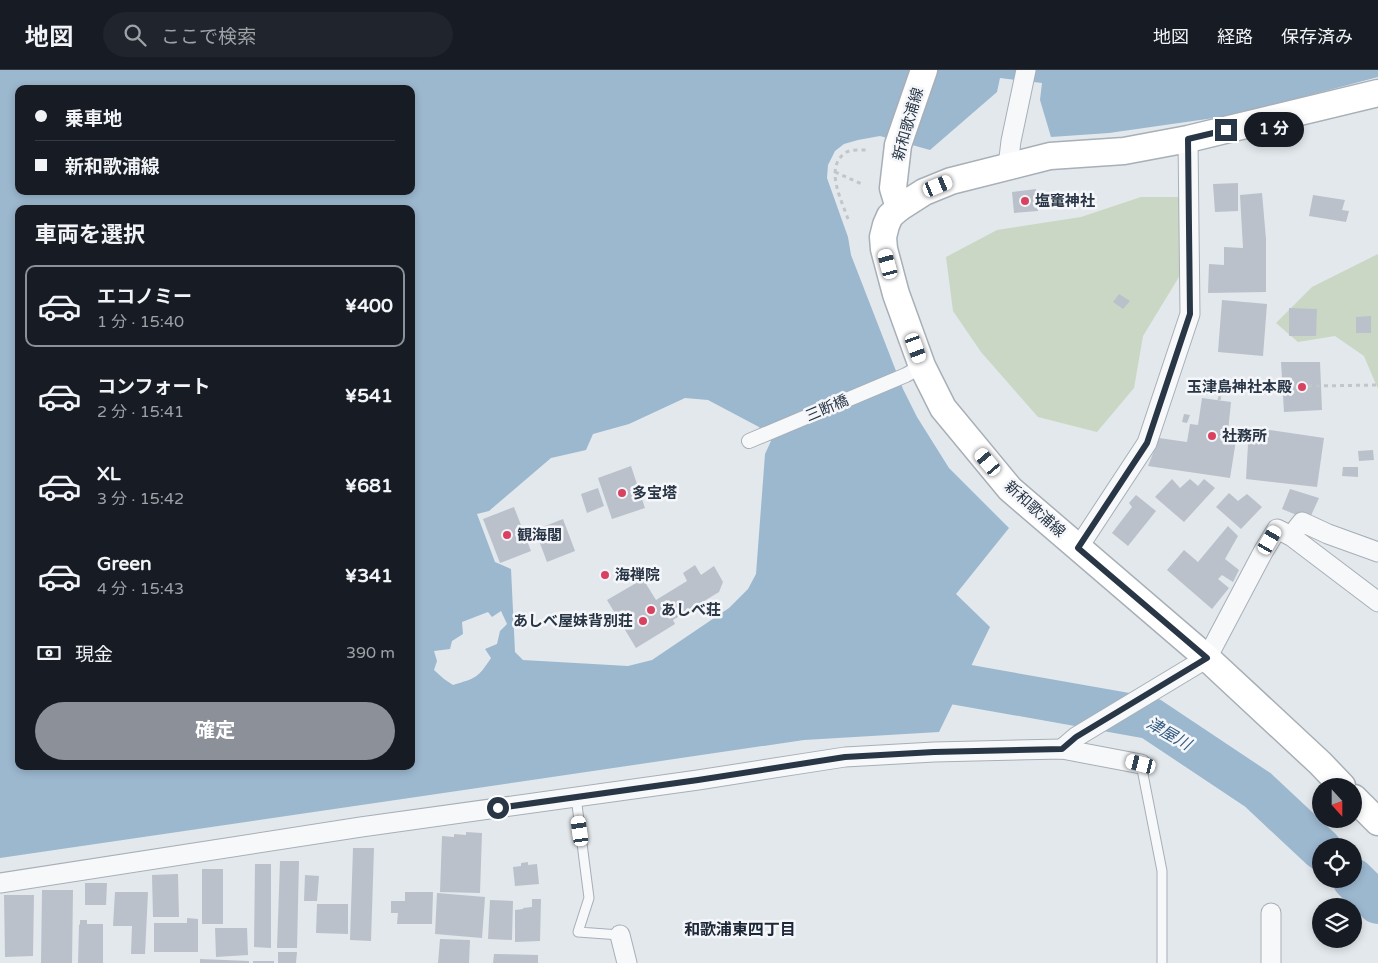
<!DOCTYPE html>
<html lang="ja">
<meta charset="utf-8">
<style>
body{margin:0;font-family:"Varela Round","Noto Sans JP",sans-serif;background:#20242c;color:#f1f3f6;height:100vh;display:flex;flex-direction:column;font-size:19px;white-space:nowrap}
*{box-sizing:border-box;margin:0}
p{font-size:16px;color:#9ea1a6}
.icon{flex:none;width:28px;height:28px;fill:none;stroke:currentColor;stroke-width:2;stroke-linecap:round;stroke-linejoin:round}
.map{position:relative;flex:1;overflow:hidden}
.details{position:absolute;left:15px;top:135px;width:400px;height:565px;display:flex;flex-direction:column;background:#171b24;border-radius:10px;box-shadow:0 2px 8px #0003}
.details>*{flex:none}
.banner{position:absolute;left:15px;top:15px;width:400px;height:110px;border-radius:10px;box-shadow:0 2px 8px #0003;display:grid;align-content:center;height:110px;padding:0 20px;background:#171b24}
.needle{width:32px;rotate:159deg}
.tools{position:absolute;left:1312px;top:708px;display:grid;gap:10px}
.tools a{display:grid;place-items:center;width:50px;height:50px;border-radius:50%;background:#171b24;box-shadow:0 2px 8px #0003;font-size:25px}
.end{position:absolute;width:22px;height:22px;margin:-11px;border:6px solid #293646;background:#fff;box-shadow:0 0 0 2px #fff}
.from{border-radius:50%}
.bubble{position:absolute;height:35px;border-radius:18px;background:#171b24;box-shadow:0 2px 8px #0003;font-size:16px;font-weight:700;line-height:35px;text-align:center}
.car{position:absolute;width:15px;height:30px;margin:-15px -8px;border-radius:6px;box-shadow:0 0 4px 1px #0007;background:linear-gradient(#fff 24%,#345 0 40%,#fff 0 76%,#345 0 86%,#fff 0)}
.banner b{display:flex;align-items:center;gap:18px;height:48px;font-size:19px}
.banner b+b{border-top:1px solid #363941}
.banner i{width:12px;height:12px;background:#f1f3f6}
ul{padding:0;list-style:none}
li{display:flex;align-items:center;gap:15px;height:82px;margin:0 10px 8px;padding:0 10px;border:2px solid transparent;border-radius:10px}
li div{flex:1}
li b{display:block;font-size:19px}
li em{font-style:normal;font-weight:700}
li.on{border-color:#8c9099}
li>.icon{width:45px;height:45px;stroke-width:1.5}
h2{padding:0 20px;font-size:22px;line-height:60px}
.pay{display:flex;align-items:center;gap:12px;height:55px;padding:0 20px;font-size:19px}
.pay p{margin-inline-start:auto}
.action{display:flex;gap:10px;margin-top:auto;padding:10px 20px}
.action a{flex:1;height:58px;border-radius:30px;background:#8c9099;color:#fff;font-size:20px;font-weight:700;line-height:58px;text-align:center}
header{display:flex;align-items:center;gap:30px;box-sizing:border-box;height:70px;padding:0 25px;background:#171b24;border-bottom:1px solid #363941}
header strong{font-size:24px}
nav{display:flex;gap:28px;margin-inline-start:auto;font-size:18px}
.search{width:350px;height:45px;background:#20242c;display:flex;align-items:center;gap:12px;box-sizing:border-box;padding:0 18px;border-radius:28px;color:#9ea1a6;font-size:19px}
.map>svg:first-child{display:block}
.green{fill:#cad7c4}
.water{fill:#9cb8cf;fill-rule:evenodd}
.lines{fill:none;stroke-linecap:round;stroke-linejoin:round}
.river{stroke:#9cb8cf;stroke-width:42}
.building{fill:#bac1cb}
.service-casing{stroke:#a7afb7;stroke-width:11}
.pedestrian-casing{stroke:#a7afb7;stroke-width:16}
.minor-casing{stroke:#a7afb7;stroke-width:21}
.secondary-casing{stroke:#a7afb7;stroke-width:29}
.path{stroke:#c1c6cb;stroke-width:3;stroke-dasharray:4 4;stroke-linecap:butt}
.service{stroke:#f7f8fa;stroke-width:9}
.pedestrian{stroke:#f7f8fa;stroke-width:14}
.minor{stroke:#f7f8fa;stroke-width:19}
.secondary{stroke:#fff;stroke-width:26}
.route{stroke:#293646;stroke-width:6}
.poi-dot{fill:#d94161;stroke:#f4f6f9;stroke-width:2}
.labels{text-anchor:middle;stroke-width:5;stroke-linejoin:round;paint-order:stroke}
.street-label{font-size:15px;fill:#293646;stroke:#f4f6f9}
.poi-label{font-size:15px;font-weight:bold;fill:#293646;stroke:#f4f6f9;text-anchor:start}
.water-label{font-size:16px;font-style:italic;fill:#30587e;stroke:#f4f6f9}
.neighbourhood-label{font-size:16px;font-weight:bold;fill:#1c2737;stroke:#f4f6f9}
</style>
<header>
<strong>地図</strong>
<div class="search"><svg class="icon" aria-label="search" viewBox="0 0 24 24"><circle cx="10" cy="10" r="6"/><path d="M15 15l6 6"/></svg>ここで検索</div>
<nav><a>地図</a><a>経路</a><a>保存済み</a></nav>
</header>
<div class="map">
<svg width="1378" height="893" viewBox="0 0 1378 893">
<rect width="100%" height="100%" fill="#e3e8ec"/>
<g class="green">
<polygon points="1141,127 1179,127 1182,202 1143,266 1134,318 1097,362 1038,347 981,282 953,241 946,187 997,160 1081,147"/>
<polygon points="1378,184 1378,319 1364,286 1335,266 1298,272 1276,253 1312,217"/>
</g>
<path class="water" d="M0 0H1378V7L1235 45 1109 63 1051 67 1040 30 1042 13 1000 8 997 22 930 80 880 66 858 70 844 74 835 81 828 95 827 108 848 167 851 185 903 319 917 347 949 398 1009 458 956 524 990 557 939 662 804 670 0 788ZM19 19H411V121H19ZM19 139H411V696H19ZM685 328 708 330 759 357 771 371 765 384 756 504 748 519 729 538 652 590 628 596 523 590 515 582 511 499 495 492 477 444 489 441 551 388 586 380 593 364 629 354ZM501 541 507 554 500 561 497 574 485 579 491 588C478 608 476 608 453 615L444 609 434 600 437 591 434 581 450 579 452 571 463 564 462 552 488 542 492 547Z"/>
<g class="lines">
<g class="river">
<polyline points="924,608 1150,648 1258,720 1321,779"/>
<polyline points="1353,809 1378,833"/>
</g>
</g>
<g class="building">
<polygon points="1238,113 1238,141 1215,142 1213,114"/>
<polygon points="1036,119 1038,141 1014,143 1012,122"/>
<polygon points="1262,123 1266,169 1266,222 1208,223 1209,194 1224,195 1224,177 1243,178 1240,125"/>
<polygon points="1313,125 1345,130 1342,140 1349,141 1346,152 1309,146"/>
<polygon points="1119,224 1130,231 1123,239 1113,232"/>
<polygon points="1222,230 1267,234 1263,286 1218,282"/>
<polygon points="1289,238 1317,239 1316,266 1289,266"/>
<polygon points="1371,246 1371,263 1356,263 1356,247"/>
<polygon points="1281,292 1320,292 1322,340 1284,342"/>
<polygon points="1202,328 1231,332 1228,362 1237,364 1230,408 1148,396 1159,368 1187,372 1190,354 1198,355"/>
<polygon points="1184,344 1190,345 1187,353 1182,352"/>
<polygon points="1249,357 1324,368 1317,417 1246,409"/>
<polygon points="1373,380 1374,390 1359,391 1358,381"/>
<polygon points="631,396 645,438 612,449 598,408"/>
<polygon points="1343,397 1358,397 1358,407 1342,406"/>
<polygon points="1172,409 1180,418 1190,409 1198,416 1204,409 1215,418 1184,452 1155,427"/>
<polygon points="598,418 604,436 587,443 581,424"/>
<polygon points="1290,419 1319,428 1309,450 1282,439"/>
<polygon points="1229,423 1238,431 1247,424 1262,437 1241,459 1216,437"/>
<polygon points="1136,425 1156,441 1128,476 1112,463 1132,437 1129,433"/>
<polygon points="514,437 531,481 500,493 483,449"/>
<polygon points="563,449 575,481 547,492 535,460"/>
<polygon points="1228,456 1238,466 1225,489 1239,500 1233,512 1222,505 1218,509 1229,518 1212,539 1167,500 1184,480 1198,492"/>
<polygon points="695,495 701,505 714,496 723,512 719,522 673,550 675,554 636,578 607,530 643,509 656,530 687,511 683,503"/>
<polygon points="466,762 482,763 480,823 440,822 442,766 454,767 454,764 466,765"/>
<polygon points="353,778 374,778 371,871 350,870"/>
<polygon points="280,791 299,791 297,878 277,878"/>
<polygon points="528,792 528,795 537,794 539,814 515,816 513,797 521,796 521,793"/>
<polygon points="255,794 271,794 271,878 254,877"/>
<rect x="202" y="799" width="21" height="55"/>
<polygon points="178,804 179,847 153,847 152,805"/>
<polygon points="305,805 319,806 317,831 304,831"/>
<polygon points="85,813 107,813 106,835 85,835"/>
<polygon points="42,820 73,820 72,893 41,893"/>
<polygon points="115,822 148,822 145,884 131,884 132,856 113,856"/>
<polygon points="405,822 433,822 432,854 397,854 398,843 391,843 391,831 405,831"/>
<polygon points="437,823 485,827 482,868 435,864"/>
<polygon points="4,825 34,825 33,886 5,887"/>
<polygon points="532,829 541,829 540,871 515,872 515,840 523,839 523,838 532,837"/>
<polygon points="490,830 513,831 512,870 488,869"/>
<polygon points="317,834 348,834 348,864 316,863"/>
<polygon points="187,848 198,849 198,882 154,882 154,853 187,853"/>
<polygon points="80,850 87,850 87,854 103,854 103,893 78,893 79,855 80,854"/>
<polygon points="215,858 247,858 248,885 216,887"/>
<polygon points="440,869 470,870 469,893 438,893"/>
<polygon points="278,882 297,882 296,893 278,893"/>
<polygon points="494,884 538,885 538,893 493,893"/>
<polygon points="200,889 249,891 249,893 200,893"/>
<rect x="253" y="891" width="21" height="2"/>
</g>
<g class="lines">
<defs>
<g id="service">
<polyline points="1141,694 1162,801 1162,893"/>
<polyline points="576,727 589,828 578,862 620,865"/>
</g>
<polyline id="pedestrian" points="749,371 906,305 922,296"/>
<g id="minor">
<polyline points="1008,96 1011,71 1026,0"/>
<polyline points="1291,466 1302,452 1328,464 1378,482"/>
<polyline points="1078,478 1147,373 1190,244 1188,69"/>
<polyline points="1062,679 1076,667 1207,588 1263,482 1277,459 1291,466 1378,532"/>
<polyline points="0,813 361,757 698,710 845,687 934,682 1062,679 1141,694"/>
<polyline points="1271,843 1271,893"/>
<polyline points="620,865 627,893"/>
</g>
<g id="secondary">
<polyline points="899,138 893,118 898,75 924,0"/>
<polyline points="1342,716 1320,693 1207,588 1010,419 943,338 922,296 896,224 884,179 883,167 886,155 890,146 899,138 924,122 951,111 1050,86 1124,81 1188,69 1378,23"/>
<polyline points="1354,728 1378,752"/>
</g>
</defs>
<use href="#service" class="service-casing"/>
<use href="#pedestrian" class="pedestrian-casing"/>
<use href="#minor" class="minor-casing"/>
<use href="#secondary" class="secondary-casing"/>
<g class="path">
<polyline points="835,102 864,115"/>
<path d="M848 149C842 131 824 98 845 83 851 79 861 80 868 80"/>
<polyline points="1188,318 1378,315"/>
<polyline points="1219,330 1222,318"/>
</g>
<use href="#service" class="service"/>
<use href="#pedestrian" class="pedestrian"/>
<use href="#minor" class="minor"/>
<use href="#secondary" class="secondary"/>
</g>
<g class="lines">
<polyline class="route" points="498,738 698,710 845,687 934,682 1062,679 1076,667 1207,588 1078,478 1147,373 1190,244 1188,69 1226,60"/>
</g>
<g class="poi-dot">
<circle cx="1025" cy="131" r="5"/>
<circle cx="1302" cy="317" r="5"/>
<circle cx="1212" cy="366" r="5"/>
<circle cx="622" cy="423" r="5"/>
<circle cx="507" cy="465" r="5"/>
<circle cx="605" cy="505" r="5"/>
<circle cx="651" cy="540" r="5"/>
<circle cx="643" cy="551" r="5"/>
</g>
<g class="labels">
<g class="street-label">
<text transform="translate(908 54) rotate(-74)" y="5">新和歌浦線</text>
<text transform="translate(827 338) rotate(-23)" y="5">三断橋</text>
<text transform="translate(1035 439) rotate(42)" y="5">新和歌浦線</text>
</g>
<g class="poi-label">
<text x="1035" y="136">塩竃神社</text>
<text x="1292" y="322" text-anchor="end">玉津島神社本殿</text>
<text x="1222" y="371">社務所</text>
<text x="632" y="428">多宝塔</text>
<text x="517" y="470">観海閣</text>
<text x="615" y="510">海禅院</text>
<text x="661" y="545">あしべ荘</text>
<text x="633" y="556" text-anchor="end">あしべ屋妹背別荘</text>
</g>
<g class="water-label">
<text transform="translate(1169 663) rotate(30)" y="6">津屋川</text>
</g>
<g class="neighbourhood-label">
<text x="740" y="865">和歌浦東四丁目</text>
</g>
</g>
</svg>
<div class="tools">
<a><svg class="needle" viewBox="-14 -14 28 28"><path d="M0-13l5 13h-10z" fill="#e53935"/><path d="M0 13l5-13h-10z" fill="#9ea1a6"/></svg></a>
<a><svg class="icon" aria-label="locate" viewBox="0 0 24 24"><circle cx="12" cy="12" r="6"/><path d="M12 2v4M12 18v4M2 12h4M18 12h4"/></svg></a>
<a><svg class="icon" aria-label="layers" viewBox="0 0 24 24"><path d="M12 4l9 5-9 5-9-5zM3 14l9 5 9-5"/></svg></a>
</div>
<i class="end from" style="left:498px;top:738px"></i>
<i class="end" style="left:1226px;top:60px"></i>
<div class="bubble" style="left:1244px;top:42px;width:60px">1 分</div>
<i class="car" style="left:938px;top:116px;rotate:68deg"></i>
<i class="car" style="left:888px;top:194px;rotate:345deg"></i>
<i class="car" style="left:916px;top:278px;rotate:160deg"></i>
<i class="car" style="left:988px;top:392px;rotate:320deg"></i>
<i class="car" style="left:1270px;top:470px;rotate:30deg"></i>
<i class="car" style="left:1141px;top:694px;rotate:284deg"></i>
<i class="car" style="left:580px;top:761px;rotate:352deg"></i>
<div class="banner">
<b><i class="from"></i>乗車地</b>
<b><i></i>新和歌浦線</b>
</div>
<section class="details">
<h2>車両を選択</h2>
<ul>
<li class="on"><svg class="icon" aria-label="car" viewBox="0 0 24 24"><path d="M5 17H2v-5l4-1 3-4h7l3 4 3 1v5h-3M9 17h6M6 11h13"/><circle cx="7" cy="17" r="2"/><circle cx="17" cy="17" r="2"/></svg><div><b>エコノミー</b><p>1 分 · 15:40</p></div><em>¥400</em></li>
<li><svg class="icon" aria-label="car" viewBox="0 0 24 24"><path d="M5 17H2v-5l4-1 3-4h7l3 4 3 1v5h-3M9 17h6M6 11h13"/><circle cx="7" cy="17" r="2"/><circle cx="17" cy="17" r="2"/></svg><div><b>コンフォート</b><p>2 分 · 15:41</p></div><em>¥541</em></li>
<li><svg class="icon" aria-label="car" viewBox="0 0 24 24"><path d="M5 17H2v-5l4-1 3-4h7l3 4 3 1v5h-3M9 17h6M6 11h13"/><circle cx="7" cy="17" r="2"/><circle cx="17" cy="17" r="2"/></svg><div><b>XL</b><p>3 分 · 15:42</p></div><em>¥681</em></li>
<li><svg class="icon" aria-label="car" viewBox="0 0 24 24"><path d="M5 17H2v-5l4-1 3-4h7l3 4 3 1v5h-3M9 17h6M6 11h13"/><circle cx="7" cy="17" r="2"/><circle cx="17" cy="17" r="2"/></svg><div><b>Green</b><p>4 分 · 15:43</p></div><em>¥341</em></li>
</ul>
<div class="pay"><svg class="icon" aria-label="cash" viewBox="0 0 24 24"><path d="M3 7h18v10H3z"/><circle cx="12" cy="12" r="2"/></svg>現金<p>390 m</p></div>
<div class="action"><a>確定</a></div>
</section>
</div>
